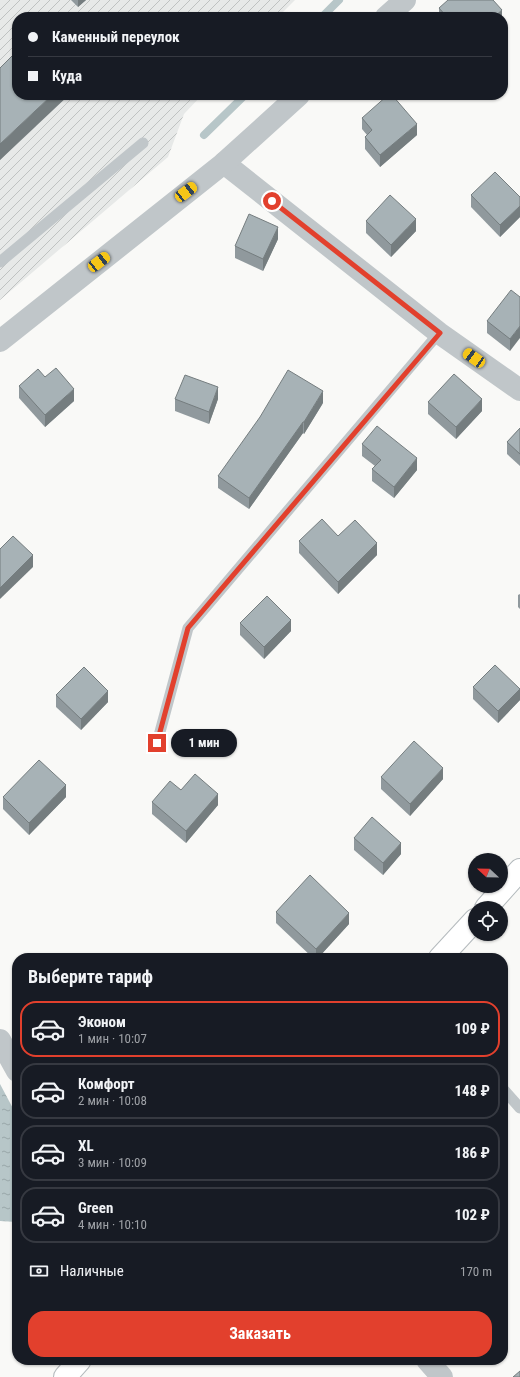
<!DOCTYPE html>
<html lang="ru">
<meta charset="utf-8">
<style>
body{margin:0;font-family:"Roboto Condensed",sans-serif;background:#20242c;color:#f1f3f6;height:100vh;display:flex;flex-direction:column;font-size:15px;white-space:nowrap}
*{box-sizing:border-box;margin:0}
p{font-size:13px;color:#9ea1a6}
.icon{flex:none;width:22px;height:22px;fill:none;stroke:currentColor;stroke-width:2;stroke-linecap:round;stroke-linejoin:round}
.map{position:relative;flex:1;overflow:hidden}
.panel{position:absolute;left:12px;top:953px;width:496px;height:412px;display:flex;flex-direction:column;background:#171b24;border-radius:16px;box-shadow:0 1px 3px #0004}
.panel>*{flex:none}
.top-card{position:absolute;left:12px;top:12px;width:496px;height:88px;border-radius:16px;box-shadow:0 1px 3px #0004;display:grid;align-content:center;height:88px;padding:0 16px;background:#171b24}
.needle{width:26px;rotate:292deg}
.fabs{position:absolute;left:468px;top:853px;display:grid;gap:8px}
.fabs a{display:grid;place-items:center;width:40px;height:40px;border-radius:50%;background:#171b24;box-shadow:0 1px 3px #0004;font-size:20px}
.end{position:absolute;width:18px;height:18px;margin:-9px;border:5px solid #e2402d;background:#fff;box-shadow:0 0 0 2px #fff}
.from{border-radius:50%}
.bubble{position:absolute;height:28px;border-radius:14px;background:#171b24;box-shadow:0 1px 3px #0004;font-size:13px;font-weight:700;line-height:28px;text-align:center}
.car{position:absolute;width:12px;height:24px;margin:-12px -6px;border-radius:5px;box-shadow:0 0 3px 1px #0007;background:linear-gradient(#f5c518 24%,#345 0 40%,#f5c518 0 76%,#345 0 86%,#f5c518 0)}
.top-card b{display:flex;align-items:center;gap:14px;height:38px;font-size:15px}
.top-card b+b{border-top:1px solid #363941}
.top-card i{width:10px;height:10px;background:#f1f3f6}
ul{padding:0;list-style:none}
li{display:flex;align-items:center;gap:12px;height:56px;margin:0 8px 6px;padding:0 8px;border:2px solid #363941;border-radius:16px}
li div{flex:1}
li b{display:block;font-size:15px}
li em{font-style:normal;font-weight:700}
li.active{border-color:#e2402d}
li>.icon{width:36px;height:36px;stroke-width:1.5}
h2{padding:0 16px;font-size:18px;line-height:48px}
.pay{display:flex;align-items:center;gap:10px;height:44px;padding:0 16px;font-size:15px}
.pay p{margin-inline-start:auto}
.action{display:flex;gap:8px;margin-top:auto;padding:8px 16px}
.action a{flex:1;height:46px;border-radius:16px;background:#e2402d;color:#fff;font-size:16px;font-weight:700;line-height:46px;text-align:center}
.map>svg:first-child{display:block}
.industrial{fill:url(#industrial-furrows)}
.water{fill:url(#water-ripples)}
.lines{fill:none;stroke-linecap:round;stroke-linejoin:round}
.stream{stroke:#b7c6c8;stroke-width:8}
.primary-casing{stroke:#b4babd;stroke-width:24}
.service{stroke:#c0c6c9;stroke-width:11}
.minor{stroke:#c0c6c9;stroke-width:22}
.primary{stroke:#fff;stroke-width:22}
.wall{fill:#90999d}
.shaded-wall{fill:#757d7f}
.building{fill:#a7b2b6;stroke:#757d7f}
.route{stroke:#e2402d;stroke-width:5}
</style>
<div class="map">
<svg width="520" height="1377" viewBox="0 0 520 1377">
<defs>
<pattern id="industrial-furrows" width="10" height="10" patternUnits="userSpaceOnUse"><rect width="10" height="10" fill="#e7e9e8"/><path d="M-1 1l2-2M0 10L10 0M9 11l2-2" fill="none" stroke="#bfc2c1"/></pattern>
<pattern id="water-ripples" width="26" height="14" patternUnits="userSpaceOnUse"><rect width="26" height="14" fill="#b7c6c8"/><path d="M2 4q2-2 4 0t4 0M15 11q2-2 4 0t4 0" fill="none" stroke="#98a6a8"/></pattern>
</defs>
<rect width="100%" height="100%" fill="#f9f9f7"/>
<polygon class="industrial" points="0,0 295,0 278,17 17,17 17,95 202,95 184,114 168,157 0,300"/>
<polygon class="water" points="0,1084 17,1116 17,1222 0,1221"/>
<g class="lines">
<g class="stream">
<polyline points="322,17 339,0"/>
<polyline points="204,135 245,95"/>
</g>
<defs>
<g id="primary">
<polyline points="486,908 520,870"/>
<polyline points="440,958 475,920"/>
<polyline points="65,1377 80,1360"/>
</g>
</defs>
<use href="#primary" class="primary-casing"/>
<g class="service">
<polyline points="0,262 143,143"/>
<polyline points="157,743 188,628 439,333"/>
<polyline points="503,1089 520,1108"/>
</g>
<g class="minor">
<polyline points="386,17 405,0"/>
<polyline points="224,163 439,333 520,390"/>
<polyline points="0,341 224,163 299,95"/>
<polyline points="0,1040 17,1071"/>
<polyline points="427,1360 442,1377"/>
</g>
<use href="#primary" class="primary"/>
</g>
<g class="wall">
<polygon points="71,0 86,0 78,7"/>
<polygon points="439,8 502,17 439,17"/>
<polygon points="362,118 417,135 380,167 365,149 365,137 367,135 362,129"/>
<polygon points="471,195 520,197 520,217 500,237 471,207"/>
<polygon points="366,221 416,231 391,257 366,233"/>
<polygon points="278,239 263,271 235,258 235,246"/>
<polygon points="520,297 510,351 487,333 487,321"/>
<polygon points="45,377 74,401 45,427 19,398 19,386"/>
<polygon points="175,399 218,399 209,424 175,411"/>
<polygon points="428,402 482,411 456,439 428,414"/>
<polygon points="323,403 304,434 303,433 249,509 218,488 218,476"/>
<polygon points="520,428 520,466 507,454 507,442"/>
<polygon points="362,444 417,470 394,498 372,481 372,469 375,466 362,456"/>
<polygon points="338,536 377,555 338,594 299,553 299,541"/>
<polygon points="520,594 520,609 518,607 518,595"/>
<polygon points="240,623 291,631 264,659 240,635"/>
<polygon points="473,687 520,700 498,723 473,699"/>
<polygon points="56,695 108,702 81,730 56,707"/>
<polygon points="381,777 443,779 410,816 381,789"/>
<polygon points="181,790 218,805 186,843 152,814 152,802"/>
<polygon points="3,797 66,797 29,835 3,809"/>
<polygon points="354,838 401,854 383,875 354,850"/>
<polygon points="276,912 349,924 318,958 313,958 276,923"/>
</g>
<g class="shaded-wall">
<polygon points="78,0 86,0 78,7"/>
<polygon points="502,10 502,17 494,17"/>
<polygon points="52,95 69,95 0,160 0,144"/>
<polygon points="417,124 417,135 380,167 380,155"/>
<polygon points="520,206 520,217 500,237 500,225"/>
<polygon points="416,219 416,231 391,257 391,245"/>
<polygon points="278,227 278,239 263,271 263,259"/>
<polygon points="520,326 520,338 510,351 510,339"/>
<polygon points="218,387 218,399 209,424 209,412"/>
<polygon points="74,389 74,401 45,427 45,415"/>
<polygon points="323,391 323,403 304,434 304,422"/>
<polygon points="482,399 482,411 456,439 456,427"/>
<polygon points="303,422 303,433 249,509 249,498"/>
<polygon points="417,458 417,470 394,498 394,487"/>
<polygon points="377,543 377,555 338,594 338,582"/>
<polygon points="33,555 33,567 0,599 0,588"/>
<polygon points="291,620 291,631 264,659 264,647"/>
<polygon points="520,689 520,700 498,723 498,711"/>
<polygon points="108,691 108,702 81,730 81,719"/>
<polygon points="443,768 443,779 410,816 410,804"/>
<polygon points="66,785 66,797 29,835 29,823"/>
<polygon points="218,794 218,805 186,843 186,831"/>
<polygon points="401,843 401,854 383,875 383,863"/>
<polygon points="349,913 349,924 318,958 316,958 316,949"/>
</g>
<g class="building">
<polygon points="448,0 493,0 502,10 494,17 447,17 439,8"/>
<polygon points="17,51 17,95 52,95 0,144 0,68"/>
<polygon points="388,95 392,95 417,124 380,155 365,137 372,130 362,118"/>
<polygon points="495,172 520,197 520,206 500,225 471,195"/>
<polygon points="390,195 416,219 391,245 366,221"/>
<polygon points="249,214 278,227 263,259 235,246"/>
<polygon points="511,290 520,297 520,326 510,339 487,321"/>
<polygon points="56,368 74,389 45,415 19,386 38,369 45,377"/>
<polygon points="288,370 323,391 304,422 303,422 249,498 218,476 260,417"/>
<polygon points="454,374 482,399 456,427 428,402"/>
<polygon points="185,375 218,387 209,412 175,399"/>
<polygon points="377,426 417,458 394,487 372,469 381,460 362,444"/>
<polygon points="520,428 520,454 507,442"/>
<polygon points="322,519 338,536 355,520 377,543 338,582 299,541"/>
<polygon points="13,536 33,555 0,588 0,549"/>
<polygon points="267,596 291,620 264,647 240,623"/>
<polygon points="495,665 520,689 498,711 473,687"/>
<polygon points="84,667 108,691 81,719 56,695"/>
<polygon points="414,741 443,768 410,804 381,777"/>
<polygon points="39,760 66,785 29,823 3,797"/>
<polygon points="195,774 218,794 186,831 152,802 170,781 181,790"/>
<polygon points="372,817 401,843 383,863 354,838"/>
<polygon points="310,875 349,913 316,949 276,912"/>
<polygon points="520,1371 520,1377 513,1377"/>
</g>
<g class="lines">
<polyline class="route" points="157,743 188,628 440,333 272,201"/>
</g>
</svg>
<div class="fabs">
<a><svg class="needle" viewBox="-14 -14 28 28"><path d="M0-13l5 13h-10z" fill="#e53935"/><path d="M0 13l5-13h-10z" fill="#9ea1a6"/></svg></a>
<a><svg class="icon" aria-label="locate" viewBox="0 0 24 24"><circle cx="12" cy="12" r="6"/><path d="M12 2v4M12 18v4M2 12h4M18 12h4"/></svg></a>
</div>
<i class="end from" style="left:272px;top:201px"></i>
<i class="end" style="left:157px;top:743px"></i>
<div class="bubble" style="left:171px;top:729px;width:66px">1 мин</div>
<i class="car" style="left:186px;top:192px;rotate:52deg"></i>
<i class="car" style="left:99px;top:262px;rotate:52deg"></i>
<i class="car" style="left:474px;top:358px;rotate:305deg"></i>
<div class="top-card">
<b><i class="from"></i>Каменный переулок</b>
<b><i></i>Куда</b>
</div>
<section class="panel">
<h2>Выберите тариф</h2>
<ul>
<li class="active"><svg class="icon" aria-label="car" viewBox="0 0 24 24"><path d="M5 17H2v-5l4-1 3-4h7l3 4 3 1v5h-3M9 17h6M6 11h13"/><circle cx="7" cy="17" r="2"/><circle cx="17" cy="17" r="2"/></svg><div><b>Эконом</b><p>1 мин · 10:07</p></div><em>109 ₽</em></li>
<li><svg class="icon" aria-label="car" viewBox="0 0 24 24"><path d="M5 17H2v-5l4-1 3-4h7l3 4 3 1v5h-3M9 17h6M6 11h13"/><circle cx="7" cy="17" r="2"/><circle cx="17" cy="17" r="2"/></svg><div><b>Комфорт</b><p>2 мин · 10:08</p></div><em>148 ₽</em></li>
<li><svg class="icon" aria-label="car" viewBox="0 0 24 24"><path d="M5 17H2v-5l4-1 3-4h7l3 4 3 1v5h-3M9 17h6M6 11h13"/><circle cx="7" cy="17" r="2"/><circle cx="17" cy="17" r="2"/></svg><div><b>XL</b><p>3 мин · 10:09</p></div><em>186 ₽</em></li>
<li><svg class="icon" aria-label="car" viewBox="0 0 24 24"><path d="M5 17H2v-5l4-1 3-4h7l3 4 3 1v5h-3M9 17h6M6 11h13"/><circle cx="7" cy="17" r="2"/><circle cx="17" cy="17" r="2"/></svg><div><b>Green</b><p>4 мин · 10:10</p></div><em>102 ₽</em></li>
</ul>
<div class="pay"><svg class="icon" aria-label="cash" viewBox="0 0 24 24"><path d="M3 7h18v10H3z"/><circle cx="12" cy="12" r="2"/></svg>Наличные<p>170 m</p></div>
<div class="action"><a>Заказать</a></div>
</section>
</div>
